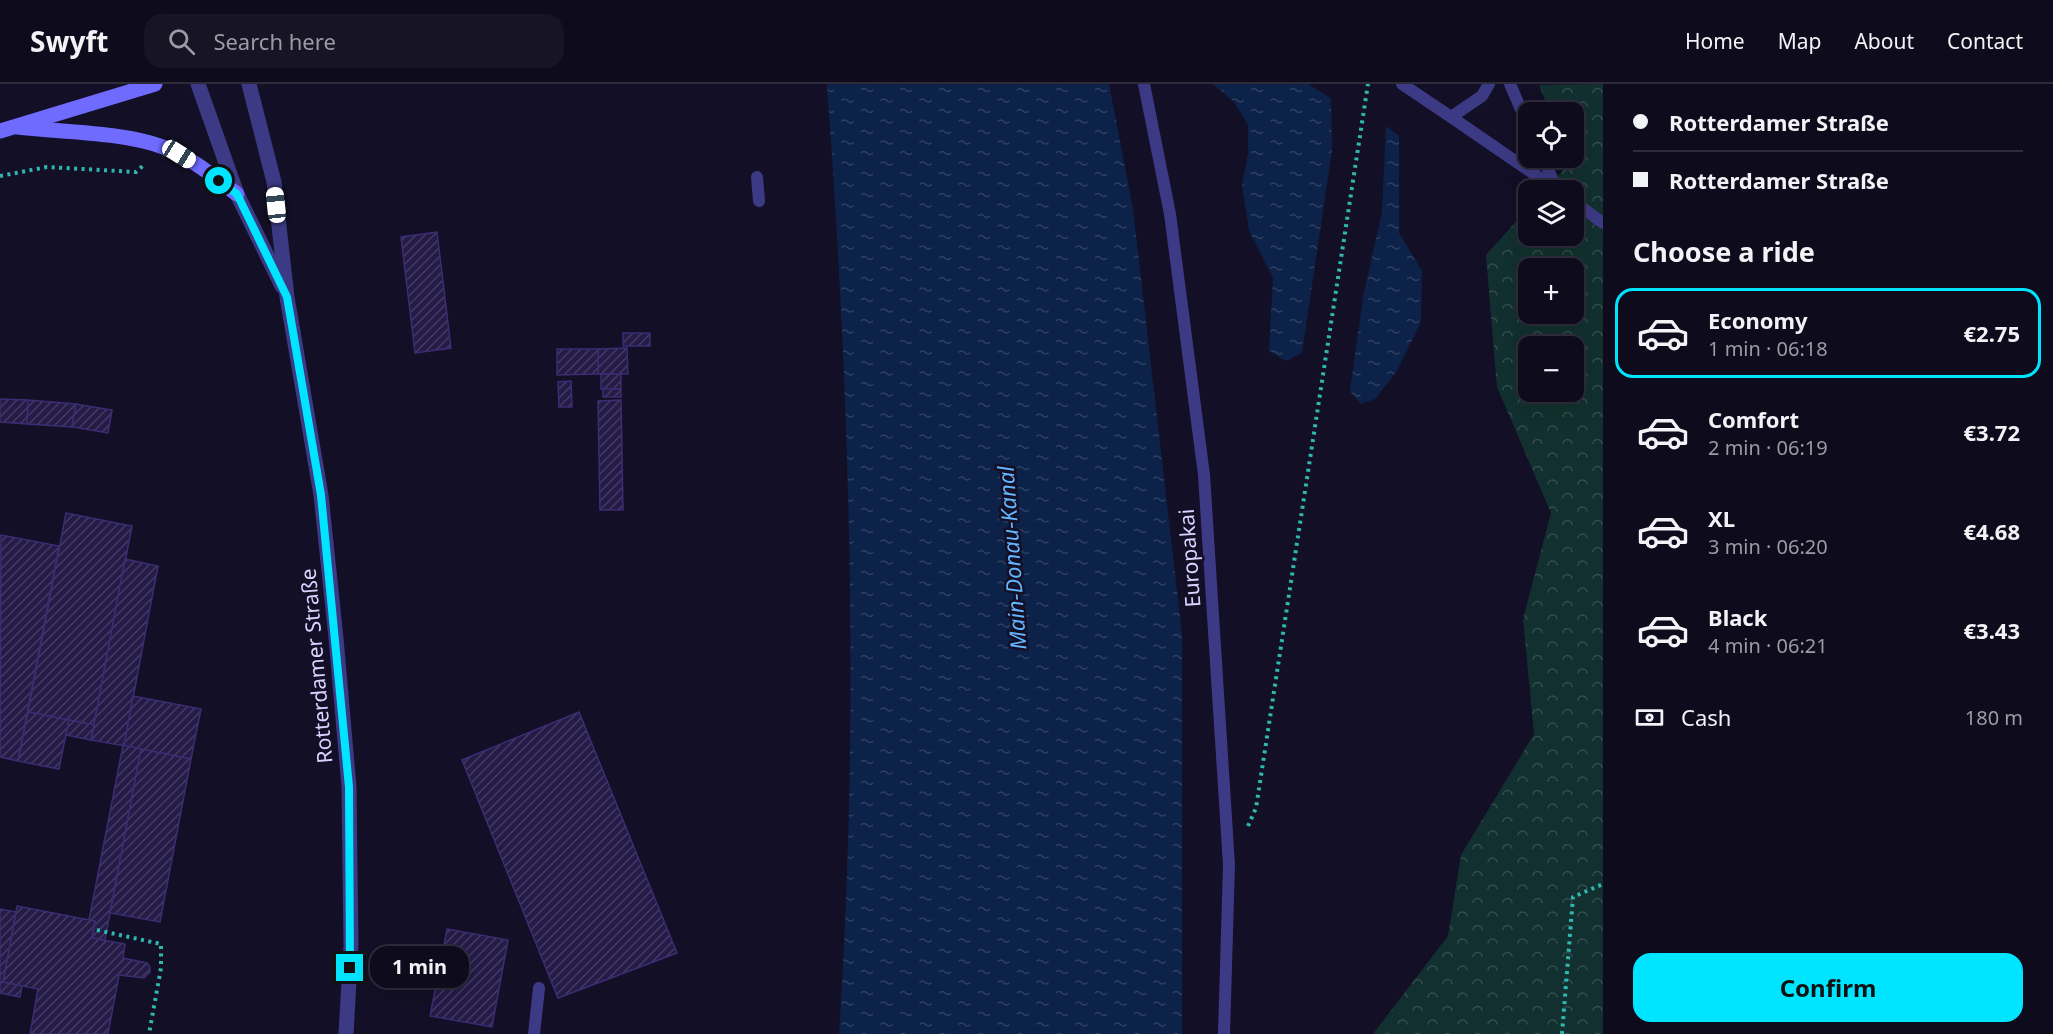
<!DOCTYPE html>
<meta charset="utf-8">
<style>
body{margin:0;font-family:"Noto Sans",sans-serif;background:#171425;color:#f1f3f6;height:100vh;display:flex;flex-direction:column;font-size:22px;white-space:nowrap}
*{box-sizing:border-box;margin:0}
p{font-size:20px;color:#9b9ba3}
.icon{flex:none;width:33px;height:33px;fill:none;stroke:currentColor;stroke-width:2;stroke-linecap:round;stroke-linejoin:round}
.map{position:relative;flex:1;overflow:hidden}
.details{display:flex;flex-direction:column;background:#0e0b1c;width:450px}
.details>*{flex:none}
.guide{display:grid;align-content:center;height:132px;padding:0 30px;background:#0e0b1c}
.buttons{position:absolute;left:1518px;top:18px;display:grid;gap:12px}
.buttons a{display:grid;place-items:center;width:66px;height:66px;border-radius:12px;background:#0e0b1c;box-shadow:0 6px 24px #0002,0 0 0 2px #2e2b3b;font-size:30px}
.end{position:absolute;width:27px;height:27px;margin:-14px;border:8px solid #00e5ff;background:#111;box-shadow:0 0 0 3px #111}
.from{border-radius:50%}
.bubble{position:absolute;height:42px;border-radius:18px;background:#0e0b1c;box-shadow:0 6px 24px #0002,0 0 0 2px #2e2b3b;font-size:20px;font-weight:700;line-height:42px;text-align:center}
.car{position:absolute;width:18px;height:36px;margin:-18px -9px;border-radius:8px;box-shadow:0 0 4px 2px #0007;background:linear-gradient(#fff 24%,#345 0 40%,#fff 0 76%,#345 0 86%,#fff 0)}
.guide b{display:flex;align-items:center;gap:21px;height:57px;font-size:22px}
.guide b+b{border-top:2px solid #2e2b3b}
.guide i{width:15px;height:15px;background:#f1f3f6}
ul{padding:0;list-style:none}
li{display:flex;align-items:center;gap:18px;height:90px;margin:0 12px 9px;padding:0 18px;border:3px solid transparent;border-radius:18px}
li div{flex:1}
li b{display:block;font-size:22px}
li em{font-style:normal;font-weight:700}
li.on{border-color:#00e5ff}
li>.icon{width:54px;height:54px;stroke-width:1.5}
h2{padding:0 30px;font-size:27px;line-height:72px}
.pay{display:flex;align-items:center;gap:15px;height:66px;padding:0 30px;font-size:22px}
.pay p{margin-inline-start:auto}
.cta{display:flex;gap:12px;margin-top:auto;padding:12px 30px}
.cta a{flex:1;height:69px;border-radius:18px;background:#00e5ff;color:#111;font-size:24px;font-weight:700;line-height:69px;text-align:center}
header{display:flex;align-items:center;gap:36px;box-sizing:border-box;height:84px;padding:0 30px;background:#0e0b1c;border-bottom:2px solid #2e2b3b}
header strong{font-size:28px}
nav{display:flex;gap:33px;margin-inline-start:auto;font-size:21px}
.search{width:420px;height:54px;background:#171425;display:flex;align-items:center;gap:15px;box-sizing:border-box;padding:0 21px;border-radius:18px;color:#9b9ba3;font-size:22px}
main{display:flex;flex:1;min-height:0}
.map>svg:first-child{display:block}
.forest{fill:url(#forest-crowns);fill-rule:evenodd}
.water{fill:url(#water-ripples)}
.building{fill:url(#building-hatch);stroke:#3b2d73;stroke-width:1.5}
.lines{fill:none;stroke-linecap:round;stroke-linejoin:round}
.path{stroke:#2fb8b0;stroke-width:4;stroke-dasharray:3 4.5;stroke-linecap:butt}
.lane{stroke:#3d3a85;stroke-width:12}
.street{stroke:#3d3a85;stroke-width:15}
.secondary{stroke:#6f6bff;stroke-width:15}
.route{stroke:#00e5ff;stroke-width:8}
.labels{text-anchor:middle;stroke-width:5;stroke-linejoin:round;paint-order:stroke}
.street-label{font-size:21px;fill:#d9d4ff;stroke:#130f26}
.water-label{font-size:22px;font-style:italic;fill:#62b6ff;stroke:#130f26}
</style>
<header>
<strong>Swyft</strong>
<div class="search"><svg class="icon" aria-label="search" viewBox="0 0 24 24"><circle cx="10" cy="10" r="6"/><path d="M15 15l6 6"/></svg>Search here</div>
<nav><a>Home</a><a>Map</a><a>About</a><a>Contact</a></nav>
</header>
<main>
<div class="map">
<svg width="1603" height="950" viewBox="0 0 1603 950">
<defs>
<pattern id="forest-crowns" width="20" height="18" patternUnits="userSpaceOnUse" patternTransform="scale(1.5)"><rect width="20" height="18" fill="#12302f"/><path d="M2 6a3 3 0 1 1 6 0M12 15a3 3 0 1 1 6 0" fill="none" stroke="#344d4e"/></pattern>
<pattern id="water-ripples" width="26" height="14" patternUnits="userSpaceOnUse" patternTransform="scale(1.5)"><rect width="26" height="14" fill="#0c2248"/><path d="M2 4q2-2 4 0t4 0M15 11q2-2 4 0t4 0" fill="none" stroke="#2f4163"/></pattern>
<pattern id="building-hatch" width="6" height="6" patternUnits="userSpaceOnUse" patternTransform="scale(1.5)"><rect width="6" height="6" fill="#241b47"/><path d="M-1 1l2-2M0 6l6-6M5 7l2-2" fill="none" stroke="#433b63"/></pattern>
</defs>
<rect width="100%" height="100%" fill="#130f26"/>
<path class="forest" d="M1603 0V950H1373L1448 852 1461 771 1534 650 1523 535 1551 429 1497 303 1486 171 1528 124V152H1574V106H1545L1570 78 1568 74H1574V28H1550L1539 1ZM1528 184H1574V230H1528ZM1528 262H1574V308H1528Z"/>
<g class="water">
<path d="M827 0H1109L1133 125 1182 550V950H839C860 634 850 316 827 0Z"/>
<polygon points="1213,0 1308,0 1331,14 1332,66 1302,269 1286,277 1269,267 1273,194 1249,147 1242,101 1248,70 1248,41 1234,18"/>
<polygon points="1386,42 1399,52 1399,149 1422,187 1421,238 1397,287 1375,315 1361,320 1350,307 1363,213 1382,128"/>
</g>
<g class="building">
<polygon points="437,148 451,264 415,269 401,153"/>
<rect x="623" y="249" width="27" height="13"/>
<polygon points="627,264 628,290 598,290 598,265"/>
<polygon points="557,265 598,265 598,290 557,291"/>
<rect x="601" y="290" width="20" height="15"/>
<polygon points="571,297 572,323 559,323 558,298"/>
<rect x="603" y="305" width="18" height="8"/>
<polygon points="0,315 28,316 27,340 0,338"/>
<polygon points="28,316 76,320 72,343 27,340"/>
<polygon points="621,316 623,426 600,426 598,317"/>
<polygon points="76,320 112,326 108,349 72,343"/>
<polygon points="66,429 132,442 94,641 28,628"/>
<polygon points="1,451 59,462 18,677 0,673"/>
<polygon points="125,475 158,482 124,662 91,656"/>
<polygon points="133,612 201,625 191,675 124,662"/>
<polygon points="28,628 69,636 59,685 18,677"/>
<polygon points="579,628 677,869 558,914 462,676"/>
<polygon points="69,636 94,641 91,656 66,651"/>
<polygon points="123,661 141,665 105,856 92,854 95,837 89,836"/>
<polygon points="141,665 191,675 160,838 110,829"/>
<polygon points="17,822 95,837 92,854 125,860 123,874 147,879 150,883 150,888 144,894 119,891 108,950 30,950 38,905 3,898"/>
<polygon points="0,825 16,828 3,898 22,902 20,913 0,909"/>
<polygon points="447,845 508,856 492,943 430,932"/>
</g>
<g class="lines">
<g class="path">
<polyline points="0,92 47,83 136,88 145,80"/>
<polyline points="1248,742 1256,724 1368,0"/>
<polyline points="97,846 161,860 161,884 149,950"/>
<polyline points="1562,950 1573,813 1603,800"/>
</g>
<g class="lane">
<polyline points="1144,0 1170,130 1204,391 1229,781 1224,950"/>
<polyline points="1402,0 1451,33 1482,12 1489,0"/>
<polyline points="1510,0 1528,42"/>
<polyline points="1451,33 1556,105"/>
<polyline points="1543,74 1556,103"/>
<polyline points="757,93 759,117"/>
<polyline points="1574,118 1603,139"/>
<polyline points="534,950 539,904"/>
</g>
<g class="street">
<polyline points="198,0 237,110 282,202"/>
<polyline points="249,0 274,98 287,213 321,411 336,554 349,703 351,862 346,950"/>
</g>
<g class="secondary">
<path d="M17 43C61 48 123 48 163 63 191 73 214 93 237 110"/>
<polyline points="0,47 155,0"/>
</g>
</g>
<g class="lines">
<polyline class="route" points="219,97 237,110 287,213 321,411 349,703 350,884"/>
</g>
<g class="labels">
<g class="street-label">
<text transform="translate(1190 474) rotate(-94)" y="7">Europakai</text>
<text transform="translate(317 582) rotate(-95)" y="7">Rotterdamer Straße</text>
</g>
<g class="water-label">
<text transform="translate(1012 474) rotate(-94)" y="8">Main-Donau-Kanal</text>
</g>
</g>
</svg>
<div class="buttons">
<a><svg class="icon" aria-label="locate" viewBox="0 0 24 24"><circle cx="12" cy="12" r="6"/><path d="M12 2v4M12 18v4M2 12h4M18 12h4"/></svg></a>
<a><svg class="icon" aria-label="layers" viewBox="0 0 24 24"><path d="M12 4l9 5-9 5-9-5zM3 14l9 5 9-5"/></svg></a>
<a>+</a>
<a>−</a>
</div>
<i class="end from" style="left:219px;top:97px"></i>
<i class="end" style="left:350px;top:884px"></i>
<div class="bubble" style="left:370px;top:862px;width:99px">1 min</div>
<i class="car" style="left:179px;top:70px;rotate:122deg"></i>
<i class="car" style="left:276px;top:121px;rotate:354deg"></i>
</div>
<section class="details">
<div class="guide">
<b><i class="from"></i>Rotterdamer Straße</b>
<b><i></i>Rotterdamer Straße</b>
</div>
<h2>Choose a ride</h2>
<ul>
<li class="on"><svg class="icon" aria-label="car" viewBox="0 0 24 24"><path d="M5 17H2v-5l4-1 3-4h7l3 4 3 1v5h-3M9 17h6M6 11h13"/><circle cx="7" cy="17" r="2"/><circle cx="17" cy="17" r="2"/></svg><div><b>Economy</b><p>1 min · 06:18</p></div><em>€2.75</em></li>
<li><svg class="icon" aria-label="car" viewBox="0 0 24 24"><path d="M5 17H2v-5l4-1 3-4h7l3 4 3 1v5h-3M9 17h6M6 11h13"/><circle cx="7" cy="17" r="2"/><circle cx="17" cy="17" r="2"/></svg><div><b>Comfort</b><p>2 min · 06:19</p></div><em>€3.72</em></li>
<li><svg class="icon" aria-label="car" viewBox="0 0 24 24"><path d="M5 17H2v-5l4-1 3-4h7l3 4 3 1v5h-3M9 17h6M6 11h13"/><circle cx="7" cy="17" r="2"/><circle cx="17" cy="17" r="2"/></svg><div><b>XL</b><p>3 min · 06:20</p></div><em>€4.68</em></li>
<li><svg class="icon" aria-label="car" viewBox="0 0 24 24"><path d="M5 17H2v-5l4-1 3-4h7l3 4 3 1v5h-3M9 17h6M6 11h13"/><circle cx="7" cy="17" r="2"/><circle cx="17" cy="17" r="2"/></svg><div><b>Black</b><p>4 min · 06:21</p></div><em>€3.43</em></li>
</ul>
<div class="pay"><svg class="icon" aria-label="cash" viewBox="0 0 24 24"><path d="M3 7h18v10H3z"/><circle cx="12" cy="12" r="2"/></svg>Cash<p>180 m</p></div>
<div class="cta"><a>Confirm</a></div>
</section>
</main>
